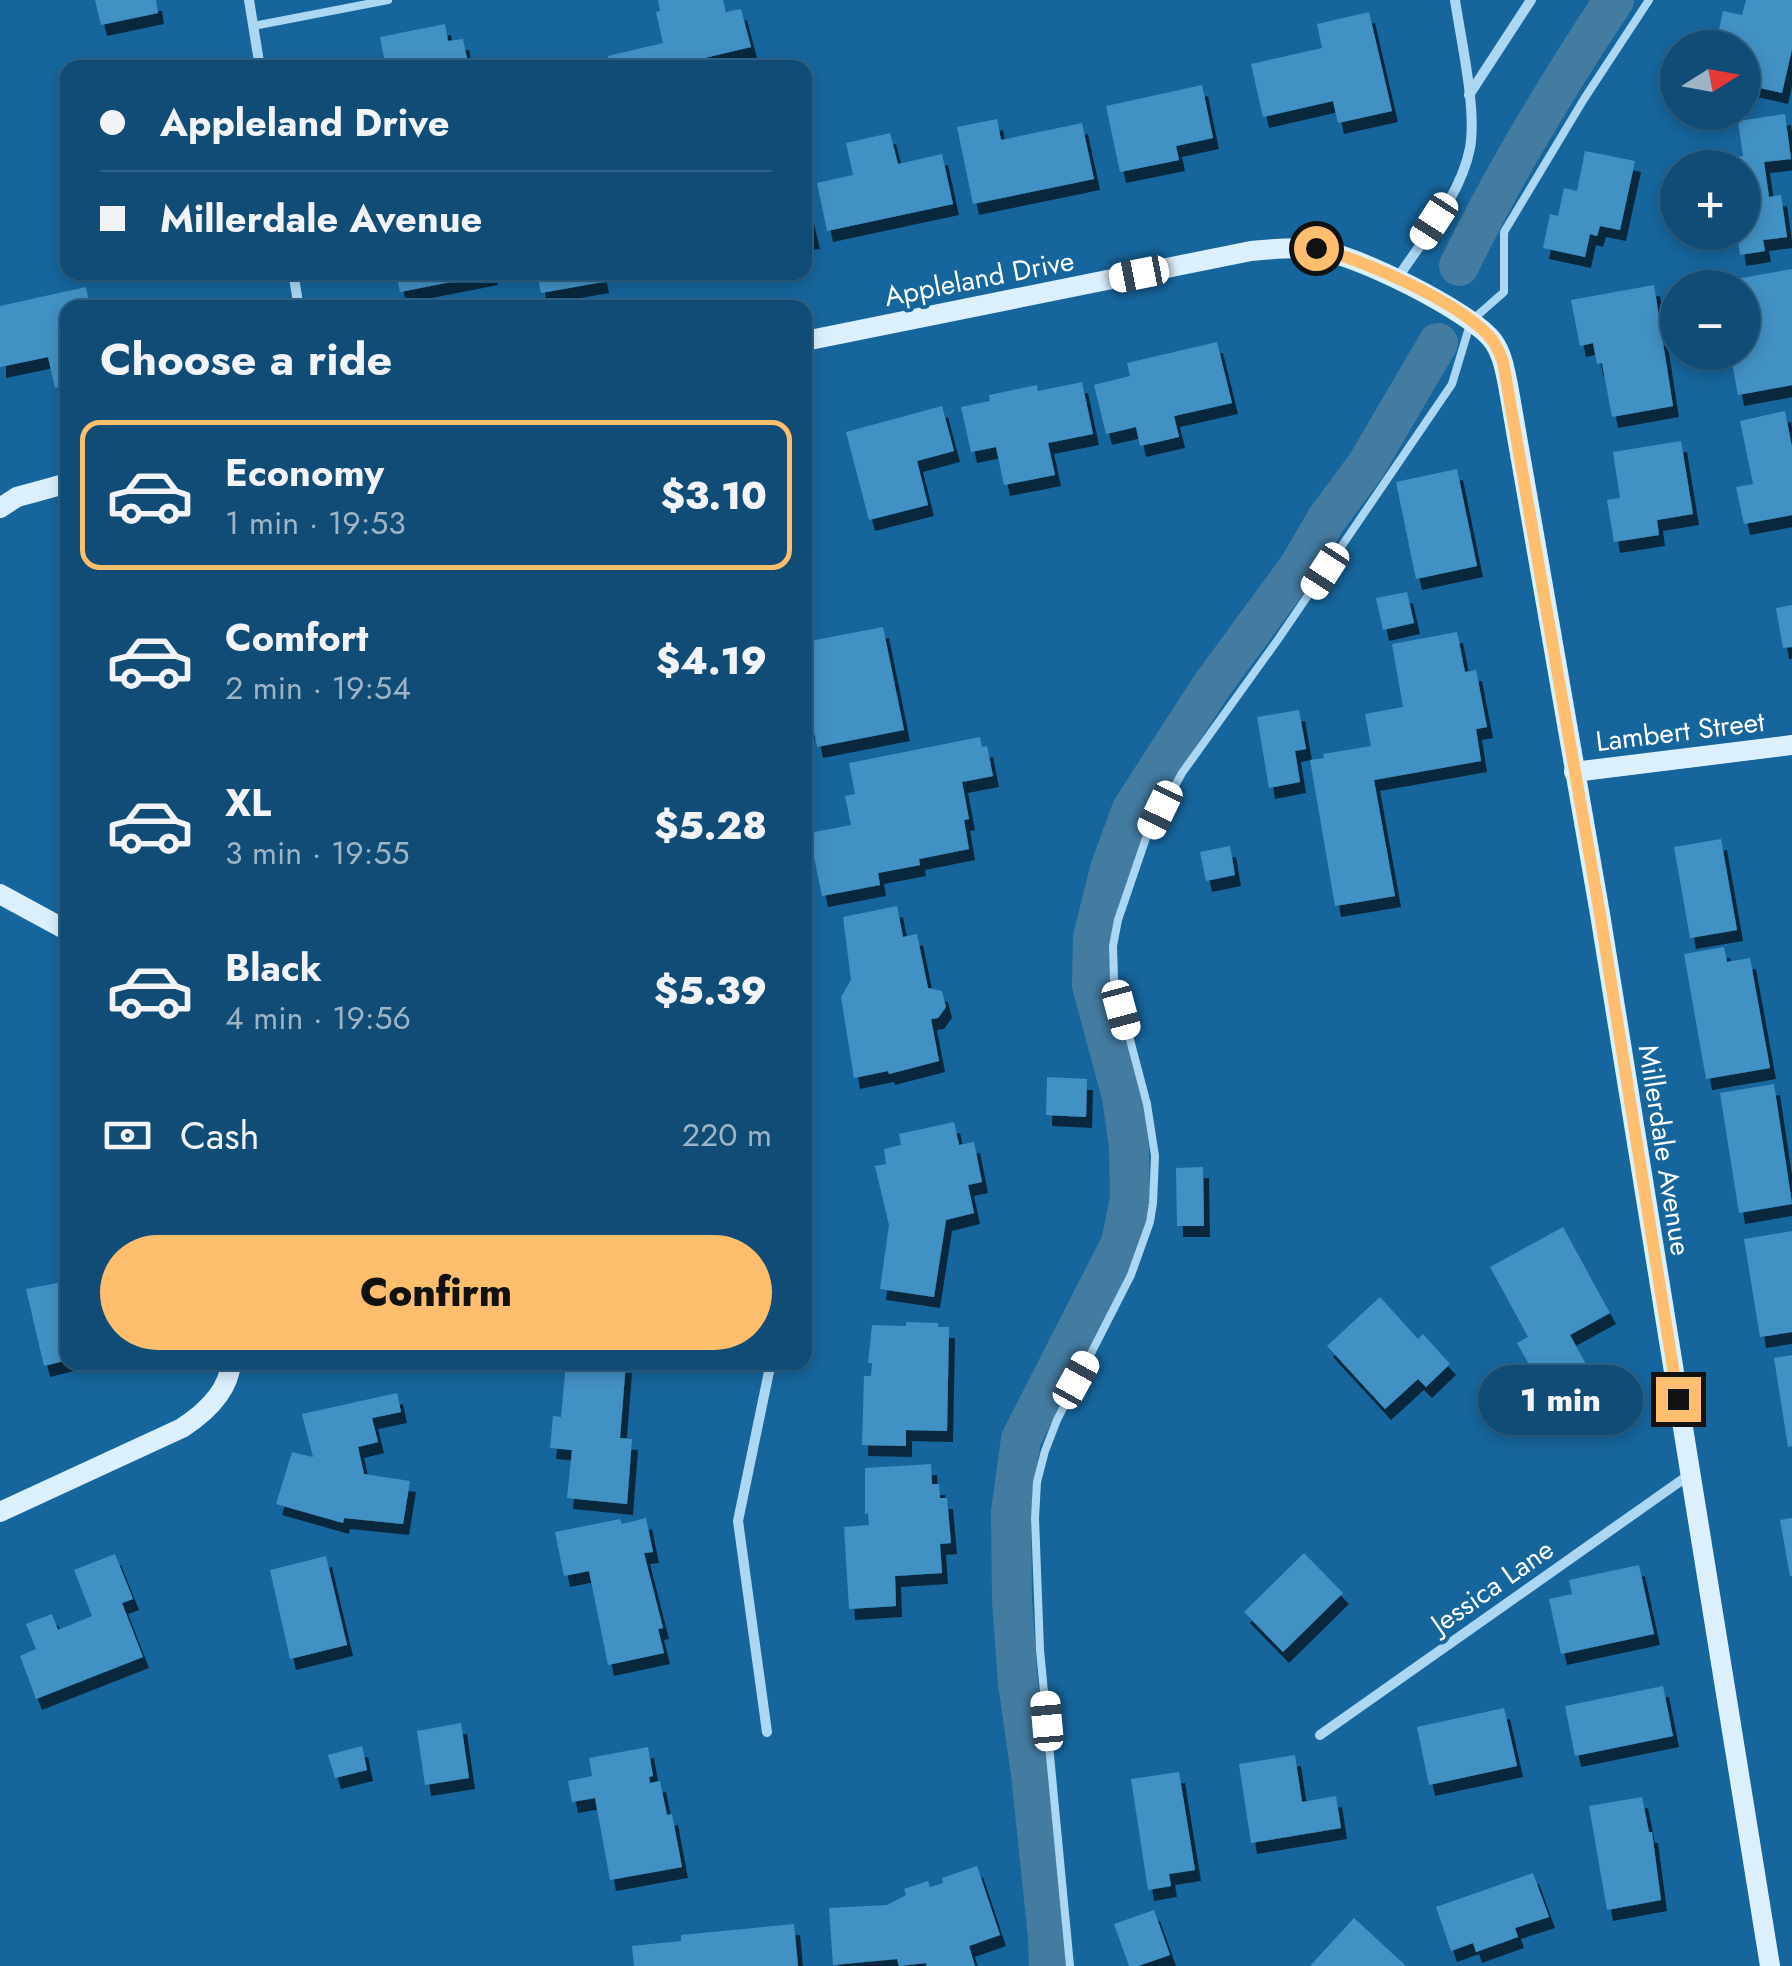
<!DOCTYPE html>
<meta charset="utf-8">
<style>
body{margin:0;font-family:Jost,sans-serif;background:#19537a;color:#f1f3f6;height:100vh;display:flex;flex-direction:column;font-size:38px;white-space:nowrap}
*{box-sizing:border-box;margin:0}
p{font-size:32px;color:#9cb4c5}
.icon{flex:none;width:55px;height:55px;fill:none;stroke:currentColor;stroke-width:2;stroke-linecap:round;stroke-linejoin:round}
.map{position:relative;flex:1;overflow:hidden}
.panel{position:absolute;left:60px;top:300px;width:752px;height:1070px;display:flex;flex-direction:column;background:#104c75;border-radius:20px;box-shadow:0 5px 15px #0003,0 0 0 2px #306387}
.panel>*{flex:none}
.top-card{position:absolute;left:60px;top:60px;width:752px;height:220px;border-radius:20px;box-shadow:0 5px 15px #0003,0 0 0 2px #306387;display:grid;align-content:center;height:220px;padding:0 40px;background:#104c75}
.needle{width:65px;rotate:79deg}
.buttons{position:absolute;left:1660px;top:30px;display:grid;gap:20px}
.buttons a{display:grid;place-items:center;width:100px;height:100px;border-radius:50%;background:#104c75;box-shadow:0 5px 15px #0003,0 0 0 2px #306387;font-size:50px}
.end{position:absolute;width:45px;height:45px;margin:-22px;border:12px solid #ffbe6d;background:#111;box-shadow:0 0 0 5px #111}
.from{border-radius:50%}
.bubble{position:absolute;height:70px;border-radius:35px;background:#104c75;box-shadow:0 5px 15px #0003,0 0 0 2px #306387;font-size:32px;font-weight:800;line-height:70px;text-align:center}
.car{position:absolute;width:30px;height:60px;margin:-30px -15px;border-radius:12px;box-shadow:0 0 8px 2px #0007;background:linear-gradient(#fff 24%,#345 0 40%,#fff 0 76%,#345 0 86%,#fff 0)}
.top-card b{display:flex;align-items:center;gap:35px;height:95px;font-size:38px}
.top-card b+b{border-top:2px solid #306387}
.top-card i{width:25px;height:25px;background:#f1f3f6}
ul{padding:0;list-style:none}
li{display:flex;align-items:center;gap:30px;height:150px;margin:0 20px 15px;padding:0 20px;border:5px solid transparent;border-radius:20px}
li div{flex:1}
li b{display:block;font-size:38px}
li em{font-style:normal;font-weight:800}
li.active{border-color:#ffbe6d}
li>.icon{width:90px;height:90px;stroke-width:1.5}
h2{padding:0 40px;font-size:45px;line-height:120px}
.pay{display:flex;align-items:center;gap:25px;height:110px;padding:0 40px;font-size:38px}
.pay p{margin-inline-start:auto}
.primary-button{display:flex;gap:20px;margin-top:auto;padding:20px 40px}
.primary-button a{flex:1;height:115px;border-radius:60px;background:#ffbe6d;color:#111;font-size:40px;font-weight:800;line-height:115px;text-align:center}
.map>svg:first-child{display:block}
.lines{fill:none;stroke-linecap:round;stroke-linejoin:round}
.canal{stroke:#447ba1;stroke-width:40}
.building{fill:#4391c4;filter:url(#shadow)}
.lane{stroke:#acd7f3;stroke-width:8}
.street{stroke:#acd7f3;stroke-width:10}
.secondary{stroke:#dbeffc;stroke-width:20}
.route{stroke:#ffbe6d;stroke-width:12}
.labels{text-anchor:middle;stroke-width:8;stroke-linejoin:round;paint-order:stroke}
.street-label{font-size:28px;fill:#fff;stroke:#16659c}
</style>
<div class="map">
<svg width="1792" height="1966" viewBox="0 0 1792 1966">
<defs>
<filter id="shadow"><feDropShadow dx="6" dy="11" stdDeviation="0" flood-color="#0009"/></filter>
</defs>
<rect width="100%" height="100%" fill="#16659c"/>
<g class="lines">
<g class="canal">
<path d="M1459 266C1504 173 1557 86 1614 0"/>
<polyline points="1049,1966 1048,1937 1031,1774 1018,1683 1012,1601 1011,1512 1021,1439 1121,1243 1130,1199 1129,1147 1122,1097 1092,985 1093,937 1110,869 1132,809 1210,688 1300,565 1326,520 1366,466 1438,343"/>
</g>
</g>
<g class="building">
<polygon points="95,0 156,0 158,13 101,25"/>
<polygon points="658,0 723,0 726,12 741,9 751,47 679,64 680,68 611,68 608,56 663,43 656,12 660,11"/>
<polygon points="1746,0 1792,0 1792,49 1782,93 1742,84 1742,48 1715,48 1723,11 1742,15"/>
<polygon points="1369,12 1392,111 1338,123 1333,101 1263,117 1251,64 1322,48 1317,24"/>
<polygon points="445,24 448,41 463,39 469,68 386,68 380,37"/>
<polygon points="1202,85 1213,138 1176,146 1179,160 1120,172 1106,106"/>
<polygon points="1785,114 1791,159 1764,162 1769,197 1781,195 1787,237 1763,240 1765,251 1740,255 1737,232 1742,232 1742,168 1720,168 1719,160 1743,156 1738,121"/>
<polygon points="997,119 1001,140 1082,123 1094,179 973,204 957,127"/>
<polygon points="890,133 898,164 942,154 953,204 827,231 817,183 853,175 846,143"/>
<polygon points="1585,151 1635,161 1620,230 1600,226 1597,236 1590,234 1585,257 1543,248 1550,214 1558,216 1564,188 1577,191"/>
<polygon points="805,200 814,238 805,239"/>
<polygon points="1792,269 1792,385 1738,395 1730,352 1742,352 1742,288 1732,288 1730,280"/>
<polygon points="396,272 492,272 492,274 400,292"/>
<polygon points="537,272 601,272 603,282 541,293"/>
<polygon points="1654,285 1673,406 1612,417 1602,363 1597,364 1593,343 1580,346 1571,300"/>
<polygon points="86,287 90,308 68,308 68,385 55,388 48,357 0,367 0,306"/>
<polygon points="1217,342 1232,403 1174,416 1179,437 1140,446 1136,427 1106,434 1094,385 1130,376 1127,363"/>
<polygon points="1082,382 1093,434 1048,443 1055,475 1004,485 996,447 971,452 961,407 990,401 989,395 1037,385 1038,391"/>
<polygon points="942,406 954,451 917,461 928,505 869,520 846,432"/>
<polygon points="1785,411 1792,447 1792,515 1744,524 1736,487 1753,484 1740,421"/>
<polygon points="1681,441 1693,514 1657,520 1659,535 1614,542 1607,500 1620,498 1613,452"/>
<polygon points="1457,469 1477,566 1416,579 1396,482"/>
<polygon points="1407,592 1414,623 1383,630 1376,598"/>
<polygon points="1792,605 1792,647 1783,648 1776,608"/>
<polygon points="883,627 904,730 817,747 813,727 808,728 805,711 805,701 813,699 812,692 805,694 805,642"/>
<polygon points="1457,632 1465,672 1476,670 1487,727 1476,729 1481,761 1374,780 1395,896 1335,906 1310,760 1324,758 1323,754 1371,746 1365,714 1403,707 1392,644"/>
<polygon points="1299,710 1306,749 1295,751 1300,782 1269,788 1257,717"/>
<polygon points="980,737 982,747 987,746 993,776 962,782 969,819 964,820 969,849 919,859 920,865 878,873 880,885 822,896 809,833 851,825 845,796 855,794 849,763"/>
<polygon points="1721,839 1737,930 1690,938 1674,847"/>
<polygon points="1230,846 1235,875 1206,881 1200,852"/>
<polygon points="897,906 903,937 917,934 928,988 942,991 946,1007 938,1018 931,1019 939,1061 889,1074 888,1071 854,1078 841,997 851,980 843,917"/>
<polygon points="1724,947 1727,962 1750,958 1770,1068 1706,1079 1684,954"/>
<polygon points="1047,1077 1087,1079 1086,1117 1046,1115"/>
<polygon points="1774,1084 1792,1204 1739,1213 1720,1093"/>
<polygon points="954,1122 959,1145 974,1142 982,1182 968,1185 974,1213 946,1220 934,1297 880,1289 889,1225 875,1166 886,1164 884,1149 901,1145 899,1134"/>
<polygon points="1203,1167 1204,1226 1177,1226 1176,1168"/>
<polygon points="1563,1227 1610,1313 1570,1335 1598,1386 1554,1410 1517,1343 1528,1337 1490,1267"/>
<polygon points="1792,1231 1792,1332 1760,1337 1744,1239"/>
<polygon points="68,1281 68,1360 44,1366 26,1289"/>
<polygon points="1380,1297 1418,1339 1423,1334 1450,1364 1426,1387 1418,1379 1385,1409 1327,1346"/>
<polygon points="906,1322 938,1323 938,1327 949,1327 947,1431 906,1430 906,1446 862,1445 864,1376 871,1376 872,1363 868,1363 872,1325 906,1326"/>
<polygon points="1792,1355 1792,1446 1788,1447 1774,1358"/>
<polygon points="587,1362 626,1362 620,1438 632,1439 627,1504 567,1498 572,1450 550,1448 553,1416 561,1417 566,1363"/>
<polygon points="397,1393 401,1412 372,1418 378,1442 358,1447 364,1474 410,1481 403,1524 344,1518 343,1523 276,1504 292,1452 313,1457 302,1414"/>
<polygon points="931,1464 932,1484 939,1484 940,1498 947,1498 951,1543 940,1544 942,1573 895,1576 896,1606 849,1609 844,1527 869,1525 868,1513 865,1514 865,1468"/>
<polygon points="646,1518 653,1552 644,1553 663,1628 658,1629 664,1653 608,1665 589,1571 564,1576 555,1532 620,1519 622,1524"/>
<polygon points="1792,1518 1792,1576 1790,1576 1780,1520"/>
<polygon points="1304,1553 1343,1593 1283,1652 1244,1612"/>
<polygon points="115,1554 133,1599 122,1603 143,1657 36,1699 20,1656 36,1649 26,1624 52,1614 58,1630 92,1616 74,1570"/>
<polygon points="326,1556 347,1645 290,1659 270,1570"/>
<polygon points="1639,1565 1654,1634 1561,1654 1549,1599 1572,1594 1569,1580"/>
<polygon points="1663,1686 1673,1736 1575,1756 1565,1706"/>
<polygon points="1504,1708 1517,1766 1429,1785 1417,1727"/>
<polygon points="461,1723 469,1778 425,1785 417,1731"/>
<polygon points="362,1746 367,1770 335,1778 328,1755"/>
<polygon points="648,1747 653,1776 649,1777 650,1783 660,1781 667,1815 672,1814 682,1867 610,1880 595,1798 572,1802 568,1781 592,1776 589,1758"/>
<polygon points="1295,1755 1302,1802 1336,1796 1341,1828 1251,1843 1239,1764"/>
<polygon points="1179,1772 1195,1870 1169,1874 1171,1886 1148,1890 1131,1779"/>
<polygon points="1642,1797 1649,1832 1652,1832 1661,1900 1607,1910 1589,1806"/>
<polygon points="977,1866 1000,1935 969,1946 975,1966 927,1966 926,1963 899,1966 897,1959 833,1965 829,1908 887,1905 906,1895 904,1889 928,1881 930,1887 943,1883 942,1878"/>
<polygon points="1533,1873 1549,1917 1515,1928 1518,1937 1476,1952 1473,1943 1451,1951 1436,1907"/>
<polygon points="1154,1910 1170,1955 1138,1966 1129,1966 1114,1924"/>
<polygon points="1354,1918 1406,1966 1310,1966"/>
<polygon points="794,1924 798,1966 634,1966 632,1946 681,1941 681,1935"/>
</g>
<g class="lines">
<g class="lane">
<polyline points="253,26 388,0"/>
<polyline points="1070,1966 1040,1650 1035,1518 1037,1482 1045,1451 1057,1420 1131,1275 1150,1222 1153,1203 1155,1156 1147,1104 1114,979 1113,946 1118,920 1146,838 1182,773 1279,638 1452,384 1471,321 1504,292 1504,232 1584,99 1649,0"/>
</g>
<g class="street">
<polyline points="249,0 260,68"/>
<polyline points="1469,95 1531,0"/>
<polyline points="293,272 299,308"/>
<path d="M1397 279C1423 239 1461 195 1470 148 1477 109 1461 41 1455 0"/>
<polyline points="767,1732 738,1521 771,1362"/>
<polyline points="1320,1735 1689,1475"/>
</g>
<g class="secondary">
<path d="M805 341 1251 251C1271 249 1293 247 1314 249 1351 252 1471 311 1493 341 1502 353 1505 370 1508 385L1600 914 1770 1966"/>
<polyline points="0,508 17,497 68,483"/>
<polyline points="1574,772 1792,745"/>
<polyline points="0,894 68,931"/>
<path d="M0 1512 182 1428C205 1413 229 1392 231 1362"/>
</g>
</g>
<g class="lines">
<path class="route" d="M1316 248C1363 260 1455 300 1488 335 1496 343 1499 352 1503 362L1600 914 1678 1399"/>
</g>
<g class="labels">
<g class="street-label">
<text transform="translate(979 278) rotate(-11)" y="10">Appleland Drive</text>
<text transform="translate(1680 731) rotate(-7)" y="10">Lambert Street</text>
<text transform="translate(1665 1150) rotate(81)" y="10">Millerdale Avenue</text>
<text transform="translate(1492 1586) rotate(-35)" y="10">Jessica Lane</text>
</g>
</g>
</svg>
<div class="buttons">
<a><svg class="needle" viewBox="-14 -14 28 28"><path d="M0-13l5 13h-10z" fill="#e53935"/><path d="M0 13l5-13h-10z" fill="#9cb4c5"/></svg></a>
<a>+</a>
<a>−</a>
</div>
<i class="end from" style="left:1316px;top:248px"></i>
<i class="end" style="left:1678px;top:1399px"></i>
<div class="bubble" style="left:1478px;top:1365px;width:165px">1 min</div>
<i class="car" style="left:1434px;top:221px;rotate:213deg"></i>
<i class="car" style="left:1139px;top:274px;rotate:259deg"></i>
<i class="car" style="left:1325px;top:571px;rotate:213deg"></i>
<i class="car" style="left:1160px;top:810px;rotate:206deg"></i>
<i class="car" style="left:1121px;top:1010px;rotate:165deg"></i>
<i class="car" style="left:1076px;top:1380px;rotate:29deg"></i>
<i class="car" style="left:1047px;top:1721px;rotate:355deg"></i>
<div class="top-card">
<b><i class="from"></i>Appleland Drive</b>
<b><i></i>Millerdale Avenue</b>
</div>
<section class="panel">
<h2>Choose a ride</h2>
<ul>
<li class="active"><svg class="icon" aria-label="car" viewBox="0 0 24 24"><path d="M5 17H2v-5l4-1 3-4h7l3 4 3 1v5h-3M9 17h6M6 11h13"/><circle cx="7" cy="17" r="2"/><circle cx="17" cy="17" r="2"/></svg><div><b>Economy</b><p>1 min · 19:53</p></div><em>$3.10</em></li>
<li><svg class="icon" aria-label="car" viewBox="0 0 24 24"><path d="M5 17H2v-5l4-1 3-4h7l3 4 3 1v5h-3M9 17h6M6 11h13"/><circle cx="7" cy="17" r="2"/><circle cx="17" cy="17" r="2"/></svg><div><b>Comfort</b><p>2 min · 19:54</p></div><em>$4.19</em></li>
<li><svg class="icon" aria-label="car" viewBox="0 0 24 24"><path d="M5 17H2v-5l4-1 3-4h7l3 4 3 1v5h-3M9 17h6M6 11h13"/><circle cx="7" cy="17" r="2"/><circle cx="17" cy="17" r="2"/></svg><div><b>XL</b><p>3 min · 19:55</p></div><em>$5.28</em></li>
<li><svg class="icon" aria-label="car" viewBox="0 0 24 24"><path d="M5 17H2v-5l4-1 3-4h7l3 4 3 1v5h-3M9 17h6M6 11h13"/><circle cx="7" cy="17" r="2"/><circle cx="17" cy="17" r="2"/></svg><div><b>Black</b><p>4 min · 19:56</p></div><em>$5.39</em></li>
</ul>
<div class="pay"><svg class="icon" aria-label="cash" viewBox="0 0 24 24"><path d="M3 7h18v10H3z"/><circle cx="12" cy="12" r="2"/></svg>Cash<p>220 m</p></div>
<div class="primary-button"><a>Confirm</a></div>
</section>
</div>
